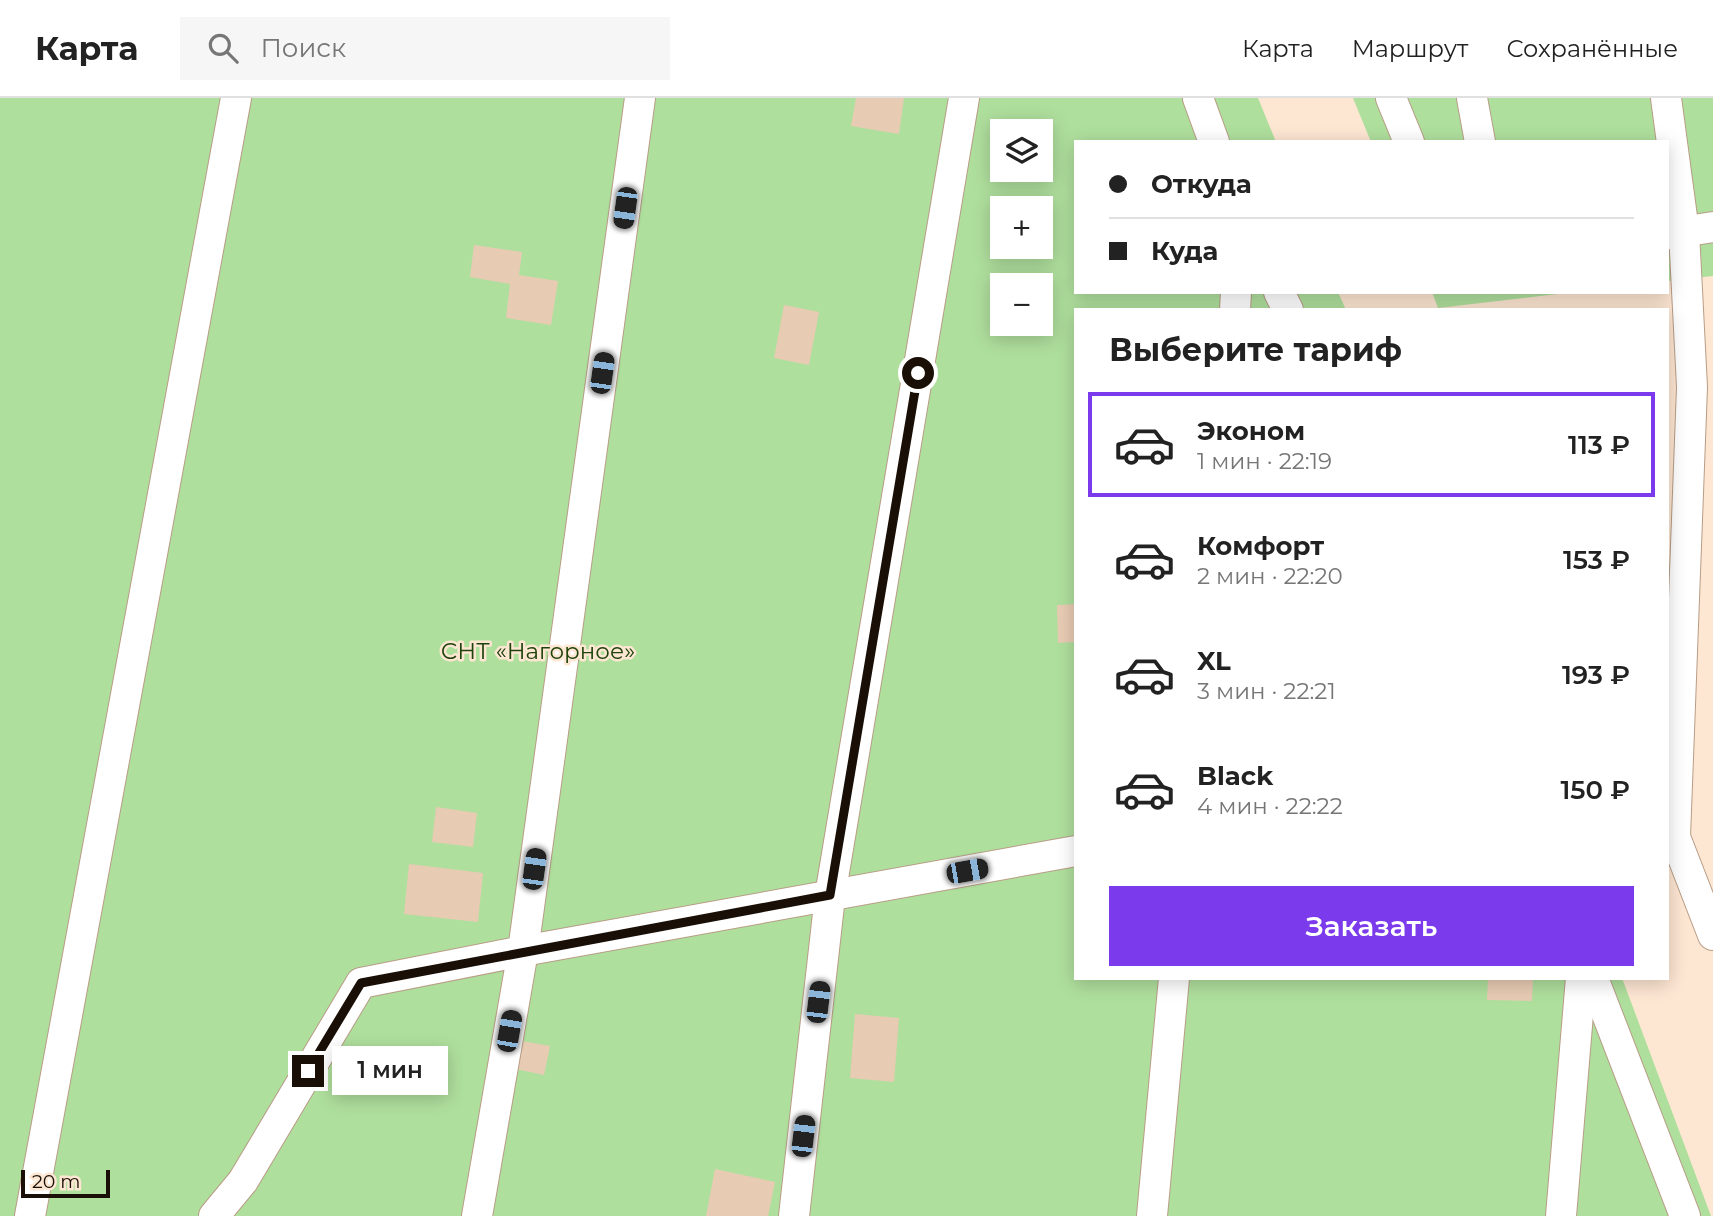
<!DOCTYPE html>
<html lang="ru">
<meta charset="utf-8">
<style>
body{margin:0;font-family:Montserrat,sans-serif;background:#f6f6f6;color:#222;height:100vh;display:flex;flex-direction:column;font-size:26px;white-space:nowrap}
*{box-sizing:border-box;margin:0}
p{font-size:23px;color:#767676}
.icon{flex:none;width:38px;height:38px;fill:none;stroke:currentColor;stroke-width:2;stroke-linecap:round;stroke-linejoin:round}
.map{position:relative;flex:1;overflow:hidden}
.details{position:absolute;left:1074px;top:210px;width:595px;height:672px;display:flex;flex-direction:column;background:#fff;border-radius:0px;box-shadow:0 4px 18px #0003}
.details>*{flex:none}
.guide{position:absolute;left:1074px;top:42px;width:595px;height:154px;border-radius:0px;box-shadow:0 4px 18px #0003;display:grid;align-content:center;height:154px;padding:0 35px;background:#fff}
.tools{position:absolute;left:990px;top:21px;display:grid;gap:14px}
.tools a{display:grid;place-items:center;width:63px;height:63px;border-radius:0px;background:#fff;box-shadow:0 4px 18px #0003;font-size:35px}
.scale{position:absolute;left:21px;bottom:18px;width:89px;box-sizing:border-box;padding-left:7px;border:4px solid #190f07;border-top:0;font-size:19px;line-height:24px;white-space:nowrap;color:#190f07;-webkit-text-stroke:5px #fde6d2;paint-order:stroke}
.end{position:absolute;width:32px;height:32px;margin:-16px;border:9px solid #190f07;background:#fff;box-shadow:0 0 0 4px #fff}
.from{border-radius:50%}
.bubble{position:absolute;height:49px;border-radius:0px;background:#fff;box-shadow:0 4px 18px #0003;font-size:23px;font-weight:600;line-height:49px;text-align:center}
.car{position:absolute;width:21px;height:42px;margin:-21px -10px;border-radius:9px;box-shadow:0 0 5px 2px #0007;background:linear-gradient(#222 24%,#8ab4d8 0 40%,#222 0 76%,#8ab4d8 0 86%,#222 0)}
.guide b{display:flex;align-items:center;gap:24px;height:66px;font-size:26px}
.guide b+b{border-top:2px solid #e0e0e0}
.guide i{width:18px;height:18px;background:#222}
ul{padding:0;list-style:none}
li{display:flex;align-items:center;gap:21px;height:105px;margin:0 14px 10px;padding:0 21px;border:4px solid transparent;border-radius:0px}
li div{flex:1}
li b{display:block;font-size:26px}
li em{font-style:normal;font-weight:600}
li.current{border-color:#7c3aed}
li>.icon{width:63px;height:63px;stroke-width:1.5}
h2{padding:0 35px;font-size:32px;line-height:84px}
.primary-button{display:flex;gap:14px;margin-top:auto;padding:14px 35px}
.primary-button a{flex:1;height:80px;border-radius:0px;background:#7c3aed;color:#fff;font-size:28px;font-weight:600;line-height:80px;text-align:center}
header{display:flex;align-items:center;gap:42px;box-sizing:border-box;height:98px;padding:0 35px;background:#fff;border-bottom:2px solid #e0e0e0}
header strong{font-size:33px}
nav{display:flex;gap:38px;margin-inline-start:auto;font-size:24px}
.search{width:490px;height:63px;background:#f6f6f6;display:flex;align-items:center;gap:18px;box-sizing:border-box;padding:0 24px;border-radius:0px;color:#767676;font-size:26px}
.map>svg:first-child{display:block}
.green{fill:#afdf9d;fill-rule:evenodd}
.building{fill:#e8cbb3}
.lines{fill:none;stroke-linecap:round;stroke-linejoin:round}
.minor-casing{stroke:#b89d86;stroke-width:32}
.minor{stroke:#fff;stroke-width:30}
.route{stroke:#190f07;stroke-width:9}
.labels{text-anchor:middle;stroke-width:5;stroke-linejoin:round;paint-order:stroke}
.park-label{font-size:23px;fill:#1f430c;stroke:#fde6d2}
</style>
<header>
<strong>Карта</strong>
<div class="search"><svg class="icon" aria-label="search" viewBox="0 0 24 24"><circle cx="10" cy="10" r="6"/><path d="M15 15l6 6"/></svg>Поиск</div>
<nav><a>Карта</a><a>Маршрут</a><a>Сохранённые</a></nav>
</header>
<div class="map">
<svg width="1713" height="1118" viewBox="0 0 1713 1118">
<rect width="100%" height="100%" fill="#fde6d2"/>
<g class="green">
<path d="M0 0H1258L1276 44H1076V194H1338L1346 212H1076V880H1622L1711 1118H0ZM1003 33H1041V72H1003ZM1003 110H1041V149H1003ZM1003 187H1041V226H1003Z"/>
<polygon points="1353,0 1713,0 1713,178 1668,183 1668,44 1371,44"/>
<polygon points="1432,194 1574,194 1438,210"/>
</g>
<g class="building">
<polygon points="856,0 904,0 899,36 851,28"/>
<polygon points="474,147 522,154 519,177 558,183 551,227 506,220 510,186 470,179"/>
<polygon points="784,207 819,214 809,267 774,260"/>
<polygon points="1076,506 1076,544 1058,545 1057,507"/>
<polygon points="436,709 477,715 473,749 432,744"/>
<polygon points="409,766 483,775 478,824 404,816"/>
<polygon points="1488,880 1533,880 1532,903 1487,902"/>
<polygon points="855,916 899,920 894,984 850,980"/>
<polygon points="522,943 550,948 544,977 516,971"/>
<polygon points="715,1071 775,1084 768,1118 706,1118"/>
</g>
<g class="lines">
<defs>
<g id="minor">
<polyline points="1198,0 1214,44"/>
<polyline points="1391,0 1409,44"/>
<polyline points="1472,0 1480,44"/>
<polyline points="1666,0 1684,134 1692,289 1675,739 1713,837"/>
<polyline points="1668,136 1713,129"/>
<polyline points="1279,194 1288,212"/>
<polyline points="1235,212 1236,194"/>
<polyline points="1593,880 1685,1118"/>
<polyline points="30,1118 236,0"/>
<polyline points="214,1118 243,1083 361,885 523,853 640,0"/>
<polyline points="477,1118 523,853 1076,753"/>
<polyline points="794,1118 830,798 964,0"/>
<polyline points="1152,1118 1174,880"/>
<polyline points="1561,1118 1581,880"/>
</g>
</defs>
<use href="#minor" class="minor-casing"/>
<use href="#minor" class="minor"/>
</g>
<g class="lines">
<polyline class="route" points="308,973 361,885 830,797 918,275"/>
</g>
<g class="labels">
<g class="park-label">
<text x="538" y="561">СНТ «Нагорное»</text>
</g>
</g>
</svg>
<div class="tools">
<a><svg class="icon" aria-label="layers" viewBox="0 0 24 24"><path d="M12 4l9 5-9 5-9-5zM3 14l9 5 9-5"/></svg></a>
<a>+</a>
<a>−</a>
</div>
<div class="scale">20 m</div>
<i class="end from" style="left:918px;top:275px"></i>
<i class="end" style="left:308px;top:973px"></i>
<div class="bubble" style="left:332px;top:948px;width:116px">1 мин</div>
<i class="car" style="left:625px;top:110px;rotate:188deg"></i>
<i class="car" style="left:602px;top:275px;rotate:8deg"></i>
<i class="car" style="left:534px;top:771px;rotate:8deg"></i>
<i class="car" style="left:967px;top:773px;rotate:80deg"></i>
<i class="car" style="left:818px;top:904px;rotate:7deg"></i>
<i class="car" style="left:509px;top:933px;rotate:10deg"></i>
<i class="car" style="left:803px;top:1038px;rotate:7deg"></i>
<div class="guide">
<b><i class="from"></i>Откуда</b>
<b><i></i>Куда</b>
</div>
<section class="details">
<h2>Выберите тариф</h2>
<ul>
<li class="current"><svg class="icon" aria-label="car" viewBox="0 0 24 24"><path d="M5 17H2v-5l4-1 3-4h7l3 4 3 1v5h-3M9 17h6M6 11h13"/><circle cx="7" cy="17" r="2"/><circle cx="17" cy="17" r="2"/></svg><div><b>Эконом</b><p>1 мин · 22:19</p></div><em>113 ₽</em></li>
<li><svg class="icon" aria-label="car" viewBox="0 0 24 24"><path d="M5 17H2v-5l4-1 3-4h7l3 4 3 1v5h-3M9 17h6M6 11h13"/><circle cx="7" cy="17" r="2"/><circle cx="17" cy="17" r="2"/></svg><div><b>Комфорт</b><p>2 мин · 22:20</p></div><em>153 ₽</em></li>
<li><svg class="icon" aria-label="car" viewBox="0 0 24 24"><path d="M5 17H2v-5l4-1 3-4h7l3 4 3 1v5h-3M9 17h6M6 11h13"/><circle cx="7" cy="17" r="2"/><circle cx="17" cy="17" r="2"/></svg><div><b>XL</b><p>3 мин · 22:21</p></div><em>193 ₽</em></li>
<li><svg class="icon" aria-label="car" viewBox="0 0 24 24"><path d="M5 17H2v-5l4-1 3-4h7l3 4 3 1v5h-3M9 17h6M6 11h13"/><circle cx="7" cy="17" r="2"/><circle cx="17" cy="17" r="2"/></svg><div><b>Black</b><p>4 мин · 22:22</p></div><em>150 ₽</em></li>
</ul>
<div class="primary-button"><a>Заказать</a></div>
</section>
</div>
